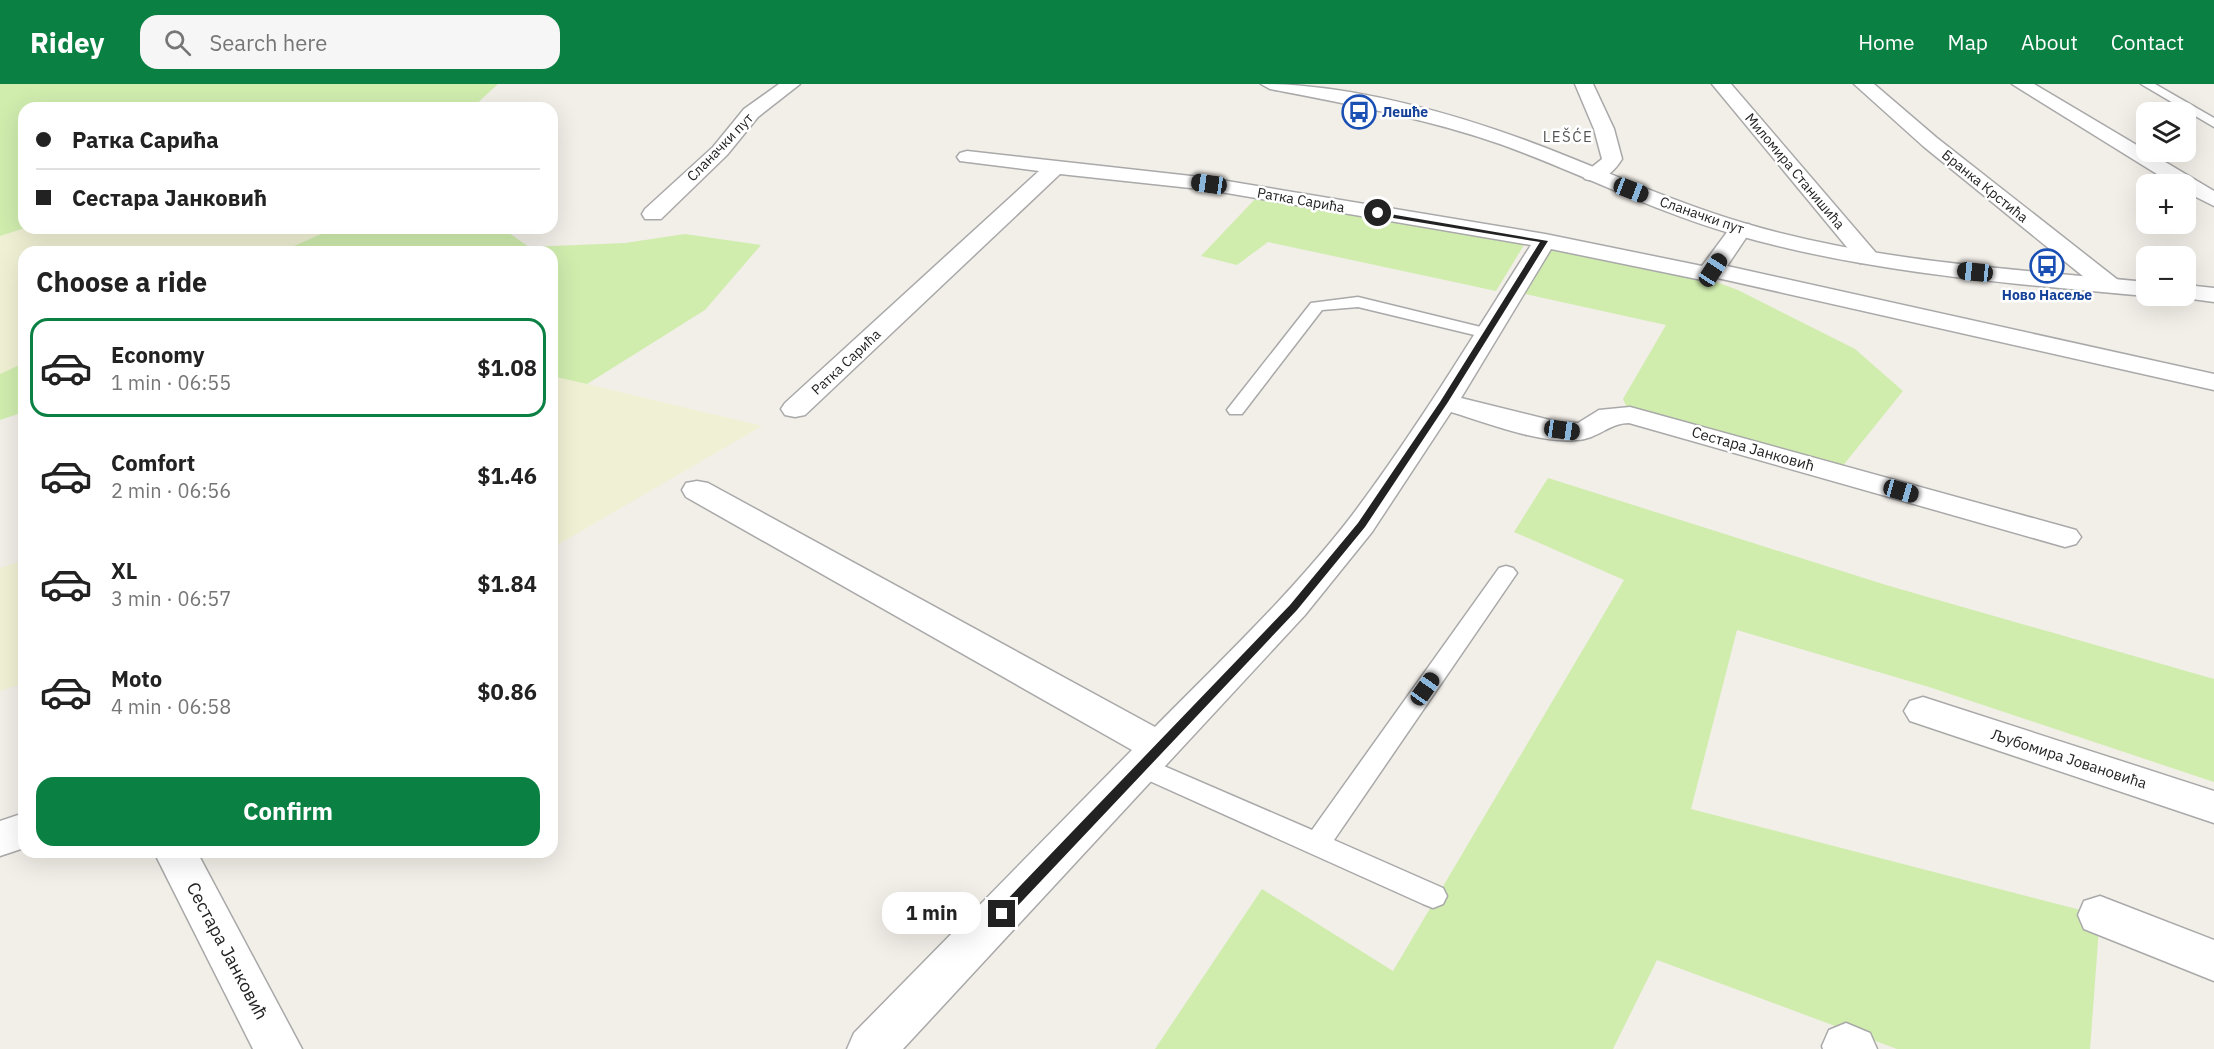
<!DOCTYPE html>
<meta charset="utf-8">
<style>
body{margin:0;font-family:"IBM Plex Sans",sans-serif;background:#f6f6f6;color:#222;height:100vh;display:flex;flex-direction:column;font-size:22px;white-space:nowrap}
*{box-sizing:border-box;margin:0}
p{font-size:20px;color:#767676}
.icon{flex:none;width:33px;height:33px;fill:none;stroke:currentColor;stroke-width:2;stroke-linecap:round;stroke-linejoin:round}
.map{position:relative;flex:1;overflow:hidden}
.side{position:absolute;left:18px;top:162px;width:540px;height:612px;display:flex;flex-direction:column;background:#fff;border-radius:18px;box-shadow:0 6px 24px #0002}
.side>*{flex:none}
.banner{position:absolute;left:18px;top:18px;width:540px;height:132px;border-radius:18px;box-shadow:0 6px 24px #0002;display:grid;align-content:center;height:132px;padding:0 18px;background:#fff}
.fabs{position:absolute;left:2136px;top:18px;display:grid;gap:12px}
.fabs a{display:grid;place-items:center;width:60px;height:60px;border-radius:12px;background:#fff;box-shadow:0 6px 24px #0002;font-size:30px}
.end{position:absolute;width:27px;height:27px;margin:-14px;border:8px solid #222;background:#fff;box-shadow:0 0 0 3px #fff}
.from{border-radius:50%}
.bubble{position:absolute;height:42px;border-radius:18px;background:#fff;box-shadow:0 6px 24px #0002;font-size:20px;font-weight:700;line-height:42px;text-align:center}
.car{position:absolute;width:18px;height:36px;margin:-18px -9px;border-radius:8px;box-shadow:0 0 4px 2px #0007;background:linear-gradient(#222 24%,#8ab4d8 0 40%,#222 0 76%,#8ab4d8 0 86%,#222 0)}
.banner b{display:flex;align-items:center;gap:21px;height:57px;font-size:22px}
.banner b+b{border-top:2px solid #e0e0e0}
.banner i{width:15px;height:15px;background:#222}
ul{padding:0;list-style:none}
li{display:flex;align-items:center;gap:18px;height:99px;margin:0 12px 9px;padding:0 6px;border:3px solid transparent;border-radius:18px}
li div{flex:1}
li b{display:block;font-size:22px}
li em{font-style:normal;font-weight:700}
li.selected{border-color:#0b8043}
li>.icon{width:54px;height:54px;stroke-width:1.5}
h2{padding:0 18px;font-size:27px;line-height:72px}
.primary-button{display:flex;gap:12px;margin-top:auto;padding:12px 18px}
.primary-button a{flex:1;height:69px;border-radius:18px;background:#0b8043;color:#fff;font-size:24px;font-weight:700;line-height:69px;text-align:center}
header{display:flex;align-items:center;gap:36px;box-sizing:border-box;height:84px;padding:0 30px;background:#0b8043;color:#fff}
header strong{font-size:28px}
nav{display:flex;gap:33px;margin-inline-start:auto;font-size:21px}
.search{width:420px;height:54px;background:#f6f6f6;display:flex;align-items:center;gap:15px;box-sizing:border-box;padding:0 21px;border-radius:18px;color:#767676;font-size:22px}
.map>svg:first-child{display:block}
.farmland{fill:#f0f1d4}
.grass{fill:#d0edae}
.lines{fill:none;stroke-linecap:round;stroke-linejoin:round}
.service-casing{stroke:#a9a9a9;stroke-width:3}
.minor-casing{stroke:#a9a9a9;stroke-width:3}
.tertiary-casing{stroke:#a9a9a9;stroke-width:3}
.service{fill:#fff;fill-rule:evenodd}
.minor{fill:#fff;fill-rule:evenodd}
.tertiary{fill:#fff;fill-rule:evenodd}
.route{fill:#222}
.labels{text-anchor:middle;stroke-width:5;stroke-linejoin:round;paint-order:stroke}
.far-transit-label{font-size:14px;font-weight:bold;fill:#164399;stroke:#fff;text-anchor:start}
.far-street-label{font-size:14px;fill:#222;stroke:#fff}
.far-quarter-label{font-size:15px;letter-spacing:1.5px;fill:#555;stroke:#fff}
.street-label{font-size:15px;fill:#222;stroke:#fff}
.near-street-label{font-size:18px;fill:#222;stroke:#fff}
</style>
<header>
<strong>Ridey</strong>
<div class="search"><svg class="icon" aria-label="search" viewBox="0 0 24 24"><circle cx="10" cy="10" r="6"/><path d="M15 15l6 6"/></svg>Search here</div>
<nav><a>Home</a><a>Map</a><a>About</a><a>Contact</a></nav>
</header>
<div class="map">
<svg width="2214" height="965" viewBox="0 0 2214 965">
<rect width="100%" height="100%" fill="#f2eee8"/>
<g class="farmland">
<polygon points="25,144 335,144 280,168 24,168 24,279 0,290 0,152"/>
<polygon points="552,292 587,300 762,342 552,464"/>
<polygon points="24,476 24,599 0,607 0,484"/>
</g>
<g class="grass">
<polygon points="0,0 498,0 472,24 24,24 25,144 0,152"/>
<polygon points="1256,114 1524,161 1496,207 1268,158 1237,181 1201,172"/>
<polygon points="335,144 502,144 529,163 625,159 685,150 761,161 705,226 587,300 552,292 552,168 280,168"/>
<polygon points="1545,157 1689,188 1738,206 1855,265 1903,307 1837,389 1630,331 1623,315 1666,241 1512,207"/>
<polygon points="24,279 24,328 0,336 0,290"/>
<polygon points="1548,394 1886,501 2214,595 2214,698 1929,603 1737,546 1691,725 2100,831 2090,965 1897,965 1657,876 1613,965 1155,965 1262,805 1393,887 1624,496 1514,448"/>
</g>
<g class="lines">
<defs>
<g id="service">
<polygon points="2141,0 2155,0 2214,34 2214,43"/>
<polygon points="1358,213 1493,246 1495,249 1487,254 1358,223 1322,226 1242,330 1230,330 1227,326 1230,322 1311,219"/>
<polygon points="1506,482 1513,484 1517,489 1334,756 1443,804 1447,812 1443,820 1433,824 1423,820 1134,690 1131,683 1134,676 1143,673 1312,746 1499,484"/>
</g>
<g id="minor">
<polygon points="779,0 800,0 758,33 727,71 661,135 645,135 642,130 645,125 713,63 744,25"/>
<path d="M1575 0H1593L1614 45 1622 75C1614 88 1601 100 1585 95L1582 91 1602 75 1594 45Z"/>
<polygon points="1712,0 1731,0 1876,169 1880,174 1876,179 1860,179"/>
<polygon points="1854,0 1874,0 1937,54 2118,196 2121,201 2118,206 2109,208 2100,206 1923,62"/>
<polygon points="2012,0 2034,0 2214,107 2214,122 2186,108 2186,100 2173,100"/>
<path d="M967 67 1209 94 1545 150 1702 182 1733 140H1749L1752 145 1727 182 2214 290V306L1713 193 1702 196 1551 165 1461 314 1562 339H1578L1599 326 1630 323 2076 446 2081 453 2076 460 2065 463 1629 339C1609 339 1598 355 1577 356 1539 360 1488 339 1451 328L1372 448 1305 531 903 965H847L854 949 1132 666 686 413 682 406 686 399 697 397 708 399 1155 643C1222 575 1292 509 1350 434 1416 347 1472 253 1531 161L1209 106 1060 90 805 331 795 333 785 331 781 325 785 319 1039 87 960 77 957 73 960 69Z"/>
<polygon points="1923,613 2214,707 2214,739 1910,637 1904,627 1910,617"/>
<polygon points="24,729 24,764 0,772 0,737"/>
<polygon points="154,768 197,768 302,965 253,965"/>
<polygon points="2100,812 2214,856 2214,897 2084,845 2078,831 2084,817"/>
<polygon points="1846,939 1870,949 1877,965 1823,965 1822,962 1829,946"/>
</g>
<g id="tertiary">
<path d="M1261 0C1352 0 1461 31 1546 64 1613 90 1678 120 1747 140 1876 178 2013 185 2146 198V212H2149H2146C2008 199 1867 189 1733 150 1653 127 1578 88 1500 60 1425 34 1348 20 1270 5Z"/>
<polygon points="2186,201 2214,204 2214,218 2177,213 2186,212"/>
</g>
</defs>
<use href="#service" class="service-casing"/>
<use href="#minor" class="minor-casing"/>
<use href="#tertiary" class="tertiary-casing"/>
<use href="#service" class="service"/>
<use href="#minor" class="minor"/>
<use href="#tertiary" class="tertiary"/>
</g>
<polygon class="route" points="1378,128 1548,157 1448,318 1365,443 1297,526 1007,833 997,833 997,826 1290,521 1358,439 1440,318 1540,158 1375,131"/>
<defs>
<symbol id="bus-ring" viewBox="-11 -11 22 22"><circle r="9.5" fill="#fff" stroke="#1a4fb4" stroke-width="1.5"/><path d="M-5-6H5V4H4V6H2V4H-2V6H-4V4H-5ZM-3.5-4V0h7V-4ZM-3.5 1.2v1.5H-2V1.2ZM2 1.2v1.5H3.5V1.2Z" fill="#1a4fb4"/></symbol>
</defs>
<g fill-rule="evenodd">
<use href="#bus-ring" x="1340" y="9" width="38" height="38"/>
<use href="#bus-ring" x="2028" y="163" width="38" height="38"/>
</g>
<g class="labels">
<g class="far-transit-label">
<text x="1382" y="33">Лешће</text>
<text x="2047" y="216" text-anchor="middle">Ново Насеље</text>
</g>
<g class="far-street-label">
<text transform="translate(720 63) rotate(-46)" y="5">Сланачки пут</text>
<text transform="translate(1795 87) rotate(50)" y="5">Миломира Станишића</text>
<text transform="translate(1985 102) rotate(39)" y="5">Бранка Крстића</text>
<text transform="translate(1301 116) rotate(10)" y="5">Ратка Сарића</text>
<text transform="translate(1702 131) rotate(19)" y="5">Сланачки пут</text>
<text transform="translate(846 278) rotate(-43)" y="5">Ратка Сарића</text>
</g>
<g class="far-quarter-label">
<text x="1568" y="58">LEŠĆE</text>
</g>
<g class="street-label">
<text transform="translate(1753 365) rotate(16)" y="5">Сестара Јанковић</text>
<text transform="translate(2069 675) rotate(18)" y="5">Љубомира Јовановића</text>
</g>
<g class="near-street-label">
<text transform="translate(227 867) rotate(62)" y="6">Сестара Јанковић</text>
</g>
</g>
</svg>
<div class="fabs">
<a><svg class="icon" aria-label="layers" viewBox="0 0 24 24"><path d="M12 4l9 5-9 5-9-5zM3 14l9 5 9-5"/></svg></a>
<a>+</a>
<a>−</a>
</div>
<i class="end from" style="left:1378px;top:129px"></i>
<i class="end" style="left:1002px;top:830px"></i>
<div class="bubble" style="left:882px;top:808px;width:99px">1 min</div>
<i class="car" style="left:1209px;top:100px;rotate:278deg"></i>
<i class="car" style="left:1631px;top:106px;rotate:111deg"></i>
<i class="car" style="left:1713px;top:186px;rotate:33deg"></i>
<i class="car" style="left:1975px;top:188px;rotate:276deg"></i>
<i class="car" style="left:1562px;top:346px;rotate:98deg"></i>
<i class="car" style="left:1901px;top:407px;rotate:106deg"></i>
<i class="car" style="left:1425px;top:605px;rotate:35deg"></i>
<div class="banner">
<b><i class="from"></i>Ратка Сарића</b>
<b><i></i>Сестара Јанковић</b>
</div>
<section class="side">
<h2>Choose a ride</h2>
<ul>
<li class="selected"><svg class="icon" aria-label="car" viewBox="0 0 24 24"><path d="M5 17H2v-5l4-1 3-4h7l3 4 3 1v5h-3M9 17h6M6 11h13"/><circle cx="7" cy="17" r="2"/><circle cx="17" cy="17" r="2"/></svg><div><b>Economy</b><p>1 min · 06:55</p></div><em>$1.08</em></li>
<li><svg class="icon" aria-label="car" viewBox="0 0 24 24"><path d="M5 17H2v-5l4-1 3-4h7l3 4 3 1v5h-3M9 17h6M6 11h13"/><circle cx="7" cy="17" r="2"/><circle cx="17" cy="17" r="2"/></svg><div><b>Comfort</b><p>2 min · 06:56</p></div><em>$1.46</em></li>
<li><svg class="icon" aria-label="car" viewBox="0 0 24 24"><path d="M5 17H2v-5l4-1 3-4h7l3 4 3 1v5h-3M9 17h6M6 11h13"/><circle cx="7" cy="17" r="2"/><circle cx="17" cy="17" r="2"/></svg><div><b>XL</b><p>3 min · 06:57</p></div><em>$1.84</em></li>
<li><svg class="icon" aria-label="car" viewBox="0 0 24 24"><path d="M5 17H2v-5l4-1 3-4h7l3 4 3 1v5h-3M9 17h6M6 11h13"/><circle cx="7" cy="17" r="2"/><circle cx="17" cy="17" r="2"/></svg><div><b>Moto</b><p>4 min · 06:58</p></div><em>$0.86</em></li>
</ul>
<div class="primary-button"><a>Confirm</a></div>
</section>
</div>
